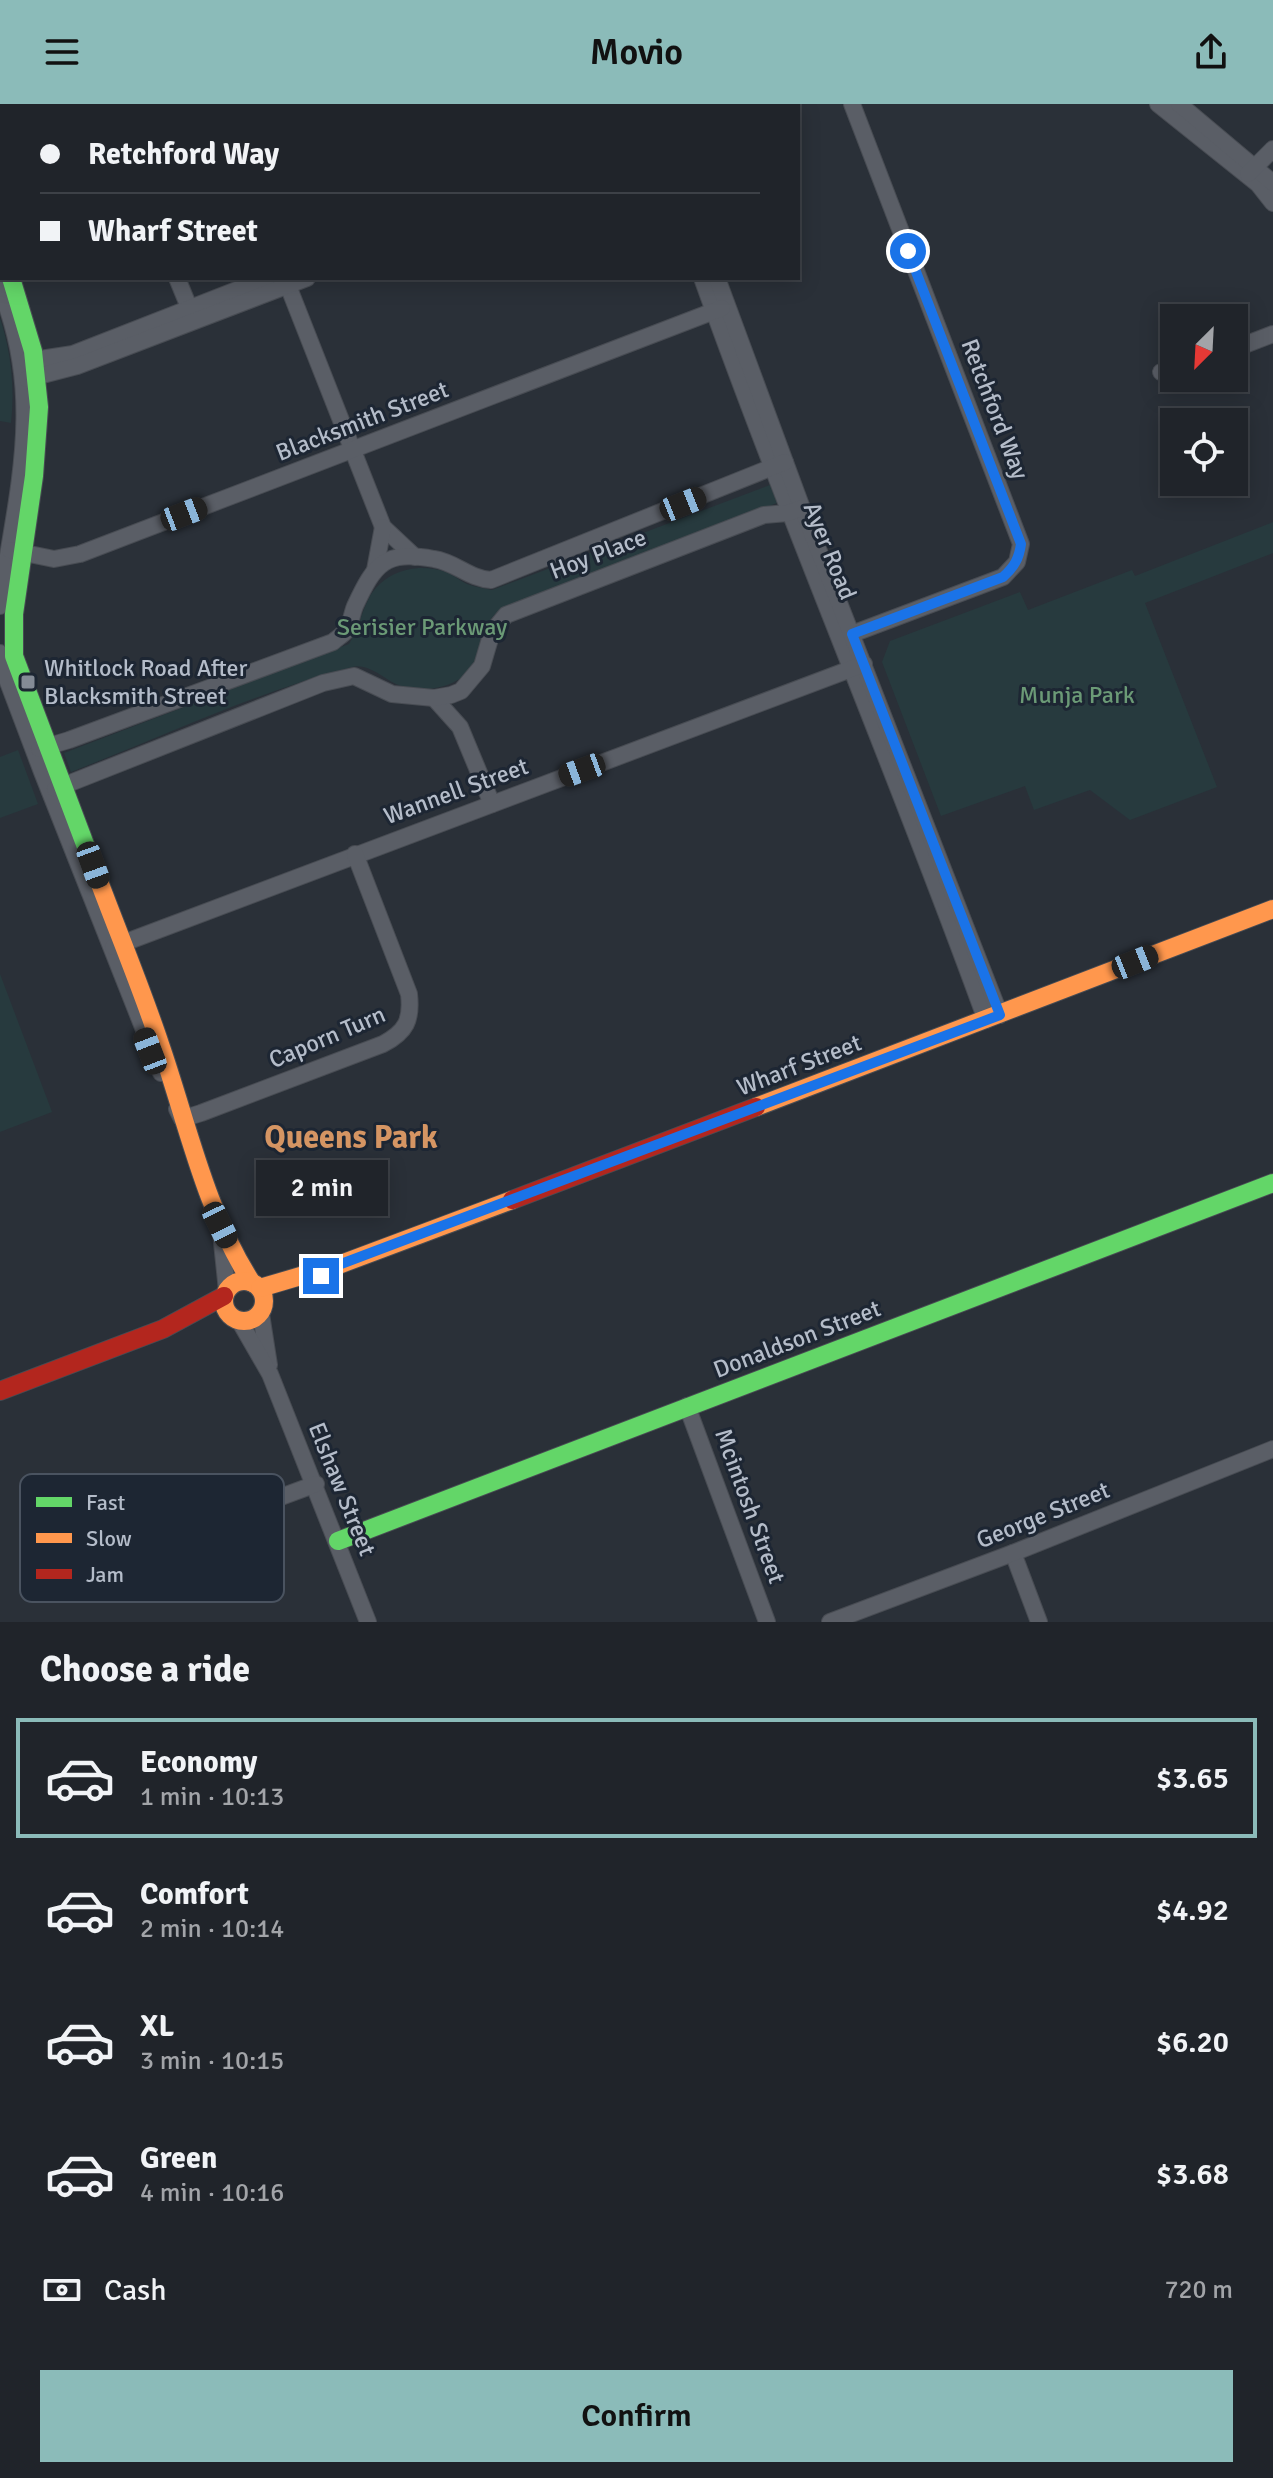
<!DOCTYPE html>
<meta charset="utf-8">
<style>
body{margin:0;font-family:Signika,sans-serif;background:#2d3036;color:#f1f3f6;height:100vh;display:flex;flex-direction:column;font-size:30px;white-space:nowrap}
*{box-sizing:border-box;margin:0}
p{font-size:26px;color:#a2a4a8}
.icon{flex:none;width:44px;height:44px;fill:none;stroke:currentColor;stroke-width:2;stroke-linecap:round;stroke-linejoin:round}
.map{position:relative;height:1518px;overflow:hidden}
.drawer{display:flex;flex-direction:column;background:#20242a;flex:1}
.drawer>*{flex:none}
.guide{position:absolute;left:0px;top:0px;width:800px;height:176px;box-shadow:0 4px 20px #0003,0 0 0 2px #3d4147;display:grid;align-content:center;height:176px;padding:0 40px;background:#20242a}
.needle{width:52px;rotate:204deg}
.buttons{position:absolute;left:1160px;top:200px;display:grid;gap:16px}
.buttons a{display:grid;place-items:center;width:88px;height:88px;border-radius:0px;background:#20242a;box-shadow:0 4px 20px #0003,0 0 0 2px #3d4147;font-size:40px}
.end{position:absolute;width:36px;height:36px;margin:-18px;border:10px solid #1a73e8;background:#fff;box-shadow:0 0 0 4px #fff}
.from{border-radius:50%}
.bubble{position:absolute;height:56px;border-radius:0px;background:#20242a;box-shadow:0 4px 20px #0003,0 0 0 2px #3d4147;font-size:26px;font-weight:600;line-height:56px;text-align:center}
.car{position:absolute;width:24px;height:48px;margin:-24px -12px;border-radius:10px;box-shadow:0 0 6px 2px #0007;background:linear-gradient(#222 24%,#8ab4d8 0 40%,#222 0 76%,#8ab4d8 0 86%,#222 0)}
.guide b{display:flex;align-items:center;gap:28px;height:76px;font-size:30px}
.guide b+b{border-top:2px solid #3d4147}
.guide i{width:20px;height:20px;background:#f1f3f6}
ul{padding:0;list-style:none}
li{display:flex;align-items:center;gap:24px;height:120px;margin:0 16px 12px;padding:0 24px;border:4px solid transparent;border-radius:0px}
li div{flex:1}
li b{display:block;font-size:30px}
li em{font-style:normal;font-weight:600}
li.current{border-color:#8bbbb9}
li>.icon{width:72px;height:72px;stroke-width:1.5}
h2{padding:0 40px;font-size:36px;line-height:96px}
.pay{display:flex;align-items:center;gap:20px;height:88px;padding:0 40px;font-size:30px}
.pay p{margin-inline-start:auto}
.button{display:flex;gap:16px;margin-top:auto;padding:16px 40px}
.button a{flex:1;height:92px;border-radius:0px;background:#8bbbb9;color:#111;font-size:32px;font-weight:600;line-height:92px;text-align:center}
header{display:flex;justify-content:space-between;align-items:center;height:104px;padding:0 40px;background:#8bbbb9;color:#111;font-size:36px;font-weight:600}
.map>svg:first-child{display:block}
.green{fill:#273a3e}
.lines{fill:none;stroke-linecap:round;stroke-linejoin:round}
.street-casing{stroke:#484c53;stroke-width:18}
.fast-casing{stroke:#484c53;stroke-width:20}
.slow-casing{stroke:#484c53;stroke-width:20}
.jam-casing{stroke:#484c53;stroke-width:20}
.street{stroke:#5a5e66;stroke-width:16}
.fast{stroke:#63d668;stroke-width:18}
.slow{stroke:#ff974d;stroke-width:18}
.jam{stroke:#b3261e;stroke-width:18}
.route{stroke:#1a73e8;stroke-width:10}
.poi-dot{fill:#848b96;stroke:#1d2633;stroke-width:3}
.labels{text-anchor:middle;stroke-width:6;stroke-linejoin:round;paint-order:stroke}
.street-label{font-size:24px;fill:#b4bcc9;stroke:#1d2633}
.park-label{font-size:24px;fill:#6b9a76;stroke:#1d2633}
.poi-label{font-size:24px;fill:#b4bcc9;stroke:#1d2633;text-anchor:start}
.district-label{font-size:32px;font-weight:bold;fill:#d59563;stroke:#1d2633}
.key{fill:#1d2633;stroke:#4a5360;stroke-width:2}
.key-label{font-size:22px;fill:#b4bcc9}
</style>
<header><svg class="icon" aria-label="menu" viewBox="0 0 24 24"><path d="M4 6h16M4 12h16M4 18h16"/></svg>Movio<svg class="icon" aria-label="share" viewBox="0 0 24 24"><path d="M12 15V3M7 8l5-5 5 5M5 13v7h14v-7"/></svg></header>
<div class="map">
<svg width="1273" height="1518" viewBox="0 0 1273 1518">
<rect width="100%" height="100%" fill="#2a3038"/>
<g class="green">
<path d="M0 214C11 248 15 283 11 319L0 317Z"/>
<path d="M770 381 777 399 498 507C493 513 486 520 484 527 479 545 479 562 461 574 444 586 415 589 396 580 383 574 368 559 352 563 256 588 163 632 71 668L64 649 349 540C359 524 361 509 369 494 384 467 417 458 446 468 453 470 460 477 467 480 475 483 484 484 492 486Z"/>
<polygon points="1273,418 1273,449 1145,499 1217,683 1130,716 1090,686 1034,706 1025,682 941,712 882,558 890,537 1020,488 1028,506 1132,466 1135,472"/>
<polygon points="18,646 38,700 0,714 0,653"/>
<polygon points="0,870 52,1008 0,1028"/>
</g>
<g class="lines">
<defs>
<g id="street">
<polyline points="107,0 108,2"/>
<polyline points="276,0 277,2"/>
<polyline points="632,0 633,2"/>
<polyline points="656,0 658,2"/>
<polyline points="852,0 1021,440 1017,458 1003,473 852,530"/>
<polyline points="1158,0 1258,80 1273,99"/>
<polyline points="1179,0 1273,79"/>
<polyline points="708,2 713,0"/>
<polyline points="746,2 751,0"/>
<polyline points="1248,70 1273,45"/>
<polyline points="0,148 2,153"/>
<polyline points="177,174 193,213"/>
<polyline points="285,174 383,423 415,453"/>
<path d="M702 174C791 423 896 667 986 916"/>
<polyline points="717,174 802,404 1000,911"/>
<path d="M0 184C46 296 16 389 0 502"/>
<polyline points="1234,245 1273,230"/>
<polyline points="27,257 73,250 267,174"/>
<polyline points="1161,268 1174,265"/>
<polyline points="27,275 77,262 307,174"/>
<polyline points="10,446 54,455 80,450 722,204"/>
<polyline points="375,466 383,423"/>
<polyline points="0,549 5,570 42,668 161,969"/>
<polyline points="434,594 460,623 492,700"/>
<path d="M39 645 69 636 333 538C337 534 344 530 347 526 351 519 352 509 355 502 375 459 385 446 434 455 455 458 470 475 491 476L785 358"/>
<polyline points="55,685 323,579 354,572 392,590 434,594 451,591 461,587 482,562 492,528 506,511 764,411 788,409 802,404"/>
<polyline points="113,843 864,560"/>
<path d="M177 1005 182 1015 201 1009 383 940C406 928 412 916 409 890L355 750"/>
<polyline points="221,1129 227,1187"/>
<polyline points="261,1210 269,1261"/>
<polyline points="240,1218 270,1270 368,1518"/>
<polyline points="687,1302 767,1518"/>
<polyline points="1013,1449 1039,1518"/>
<polyline points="80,1467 316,1380"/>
<polyline points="830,1518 1013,1449 1273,1345"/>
</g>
<g id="fast">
<polyline points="11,174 33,247 39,303 34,372 14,510 14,552 100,780"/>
<polyline points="338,1437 1273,1079"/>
</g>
<g id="slow">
<path d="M100 780C120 833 142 886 160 940 188 1021 205 1106 252 1179"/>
<polyline points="756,1003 1273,805"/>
<circle cx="244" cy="1197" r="20"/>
<polyline points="260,1184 341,1160 512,1096"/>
</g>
<g id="jam">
<polyline points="512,1096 756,1003"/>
<polyline points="0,1287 163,1225 224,1192"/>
</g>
</defs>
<use href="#street" class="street-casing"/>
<use href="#fast" class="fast-casing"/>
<use href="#slow" class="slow-casing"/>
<use href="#jam" class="jam-casing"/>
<use href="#street" class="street"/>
<use href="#fast" class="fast"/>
<use href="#slow" class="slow"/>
<use href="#jam" class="jam"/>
</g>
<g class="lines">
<path class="route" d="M321 1172 341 1160 1000 911 852 530 1003 473C1014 463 1019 455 1021 440L908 147"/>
</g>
<rect class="poi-dot" x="20" y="570" width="16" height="16" rx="4"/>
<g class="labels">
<g class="street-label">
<text transform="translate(995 305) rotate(69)" y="8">Retchford Way</text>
<text transform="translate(362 317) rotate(-21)" y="8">Blacksmith Street</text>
<text transform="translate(830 447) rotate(68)" y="8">Ayer Road</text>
<text transform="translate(598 450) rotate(-21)" y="8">Hoy Place</text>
<text transform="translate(456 687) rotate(-20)" y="8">Wannell Street</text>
<text transform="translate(327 933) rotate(-23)" y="8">Caporn Turn</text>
<text transform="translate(799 961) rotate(-21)" y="8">Wharf Street</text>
<text transform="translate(797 1235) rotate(-21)" y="8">Donaldson Street</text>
<text transform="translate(342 1385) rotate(68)" y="8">Elshaw Street</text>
<text transform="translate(750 1402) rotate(70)" y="8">Mcintosh Street</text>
<text transform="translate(1043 1411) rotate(-22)" y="8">George Street</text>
</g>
<g class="park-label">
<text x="422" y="531">Serisier Parkway</text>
<text x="1077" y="599">Munja Park</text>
</g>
<g class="poi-label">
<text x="44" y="572">Whitlock Road After<tspan x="44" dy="28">Blacksmith Street</tspan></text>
</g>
<g class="district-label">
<text x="351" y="1044">Queens Park</text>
</g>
</g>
<rect x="20" y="1370" width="264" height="128" rx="12" class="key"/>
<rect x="36" y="1393" width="36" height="10" fill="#63d668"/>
<rect x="36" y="1429" width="36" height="10" fill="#ff974d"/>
<rect x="36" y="1465" width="36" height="10" fill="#b3261e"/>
<g class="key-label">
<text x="86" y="1406">Fast</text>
<text x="86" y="1442">Slow</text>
<text x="86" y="1478">Jam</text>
</g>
</svg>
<div class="buttons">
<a><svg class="needle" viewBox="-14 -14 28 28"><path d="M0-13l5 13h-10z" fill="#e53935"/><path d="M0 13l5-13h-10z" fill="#a2a4a8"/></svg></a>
<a><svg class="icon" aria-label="locate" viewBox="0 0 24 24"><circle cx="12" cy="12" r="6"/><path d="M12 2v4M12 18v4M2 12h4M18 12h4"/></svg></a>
</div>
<i class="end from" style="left:908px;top:147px"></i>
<i class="end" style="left:321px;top:1172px"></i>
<div class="bubble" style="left:256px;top:1056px;width:132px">2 min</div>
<i class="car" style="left:683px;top:400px;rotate:68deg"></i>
<i class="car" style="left:184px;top:410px;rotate:69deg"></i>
<i class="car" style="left:582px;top:666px;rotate:250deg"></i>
<i class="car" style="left:93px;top:761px;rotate:160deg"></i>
<i class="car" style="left:1135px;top:858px;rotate:68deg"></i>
<i class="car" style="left:150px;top:947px;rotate:339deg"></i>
<i class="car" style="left:220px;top:1121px;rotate:154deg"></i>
<div class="guide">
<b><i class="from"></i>Retchford Way</b>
<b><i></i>Wharf Street</b>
</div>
</div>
<section class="drawer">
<h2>Choose a ride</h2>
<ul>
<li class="current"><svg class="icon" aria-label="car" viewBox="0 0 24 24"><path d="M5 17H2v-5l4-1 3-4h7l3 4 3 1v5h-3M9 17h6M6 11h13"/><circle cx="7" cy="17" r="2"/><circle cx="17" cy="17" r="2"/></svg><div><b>Economy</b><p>1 min · 10:13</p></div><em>$3.65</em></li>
<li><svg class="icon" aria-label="car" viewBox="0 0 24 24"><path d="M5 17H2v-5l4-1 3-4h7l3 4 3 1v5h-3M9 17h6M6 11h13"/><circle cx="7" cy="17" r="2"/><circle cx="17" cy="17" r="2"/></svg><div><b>Comfort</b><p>2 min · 10:14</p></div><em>$4.92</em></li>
<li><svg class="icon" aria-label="car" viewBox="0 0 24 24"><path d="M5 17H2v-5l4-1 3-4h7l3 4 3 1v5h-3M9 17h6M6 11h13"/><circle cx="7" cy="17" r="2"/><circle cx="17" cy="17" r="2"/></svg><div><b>XL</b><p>3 min · 10:15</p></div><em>$6.20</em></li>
<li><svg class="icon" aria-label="car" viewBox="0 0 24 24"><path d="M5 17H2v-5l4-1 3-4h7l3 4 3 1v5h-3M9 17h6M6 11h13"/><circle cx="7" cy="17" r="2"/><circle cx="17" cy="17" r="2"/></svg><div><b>Green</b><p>4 min · 10:16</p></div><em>$3.68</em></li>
</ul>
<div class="pay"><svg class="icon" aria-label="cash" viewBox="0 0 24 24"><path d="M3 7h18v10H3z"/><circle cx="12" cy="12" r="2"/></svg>Cash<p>720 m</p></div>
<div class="button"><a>Confirm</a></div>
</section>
